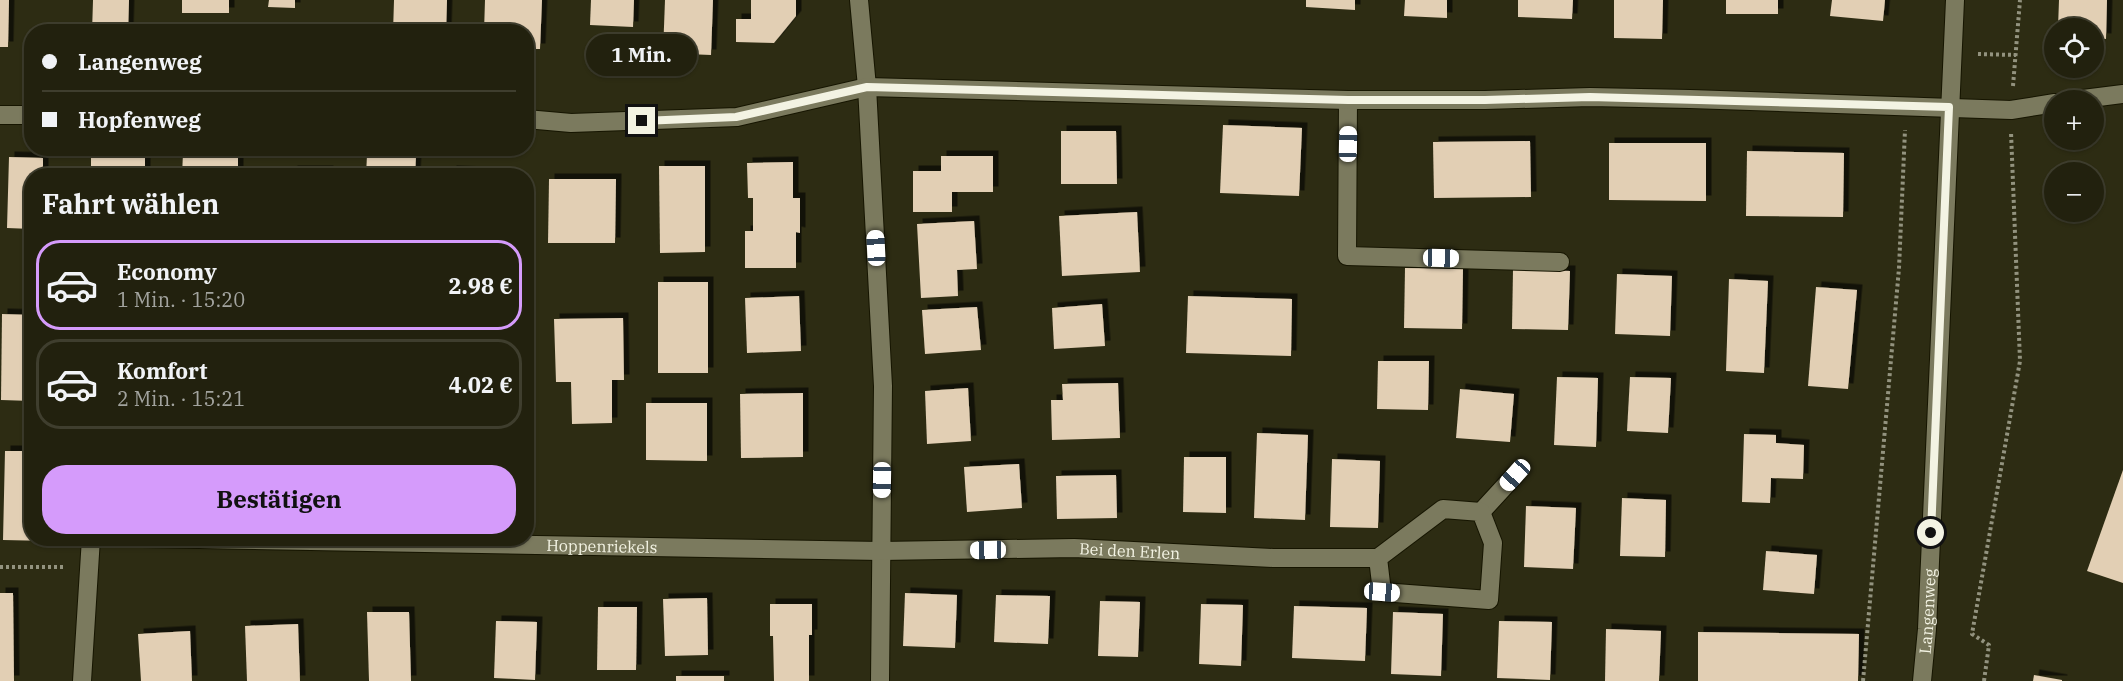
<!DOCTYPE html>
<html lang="de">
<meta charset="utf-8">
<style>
body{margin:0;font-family:"IBM Plex Serif",serif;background:#2a2917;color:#f1f3f6;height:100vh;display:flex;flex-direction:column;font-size:22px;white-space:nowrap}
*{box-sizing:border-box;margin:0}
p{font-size:20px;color:#a2a39e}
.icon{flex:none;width:33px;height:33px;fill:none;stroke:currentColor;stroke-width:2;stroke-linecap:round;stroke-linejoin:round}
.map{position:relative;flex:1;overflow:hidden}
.side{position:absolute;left:24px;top:168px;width:510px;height:378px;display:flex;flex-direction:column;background:#22210e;border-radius:24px;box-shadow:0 2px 4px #0004,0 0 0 2px #3f3e2e}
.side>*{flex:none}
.banner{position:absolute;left:24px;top:24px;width:510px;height:132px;border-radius:24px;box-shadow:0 2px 4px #0004,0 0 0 2px #3f3e2e;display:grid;align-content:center;height:132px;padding:0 18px;background:#22210e}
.controls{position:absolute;left:2044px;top:18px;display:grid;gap:12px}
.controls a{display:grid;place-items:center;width:60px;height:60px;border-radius:50%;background:#22210e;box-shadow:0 2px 4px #0004,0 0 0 2px #3f3e2e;font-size:30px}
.end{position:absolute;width:27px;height:27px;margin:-14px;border:8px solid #f3f3e3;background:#111;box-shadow:0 0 0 3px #111}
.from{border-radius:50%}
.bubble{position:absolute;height:42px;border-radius:21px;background:#22210e;box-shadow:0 2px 4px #0004,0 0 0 2px #3f3e2e;font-size:20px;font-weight:800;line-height:42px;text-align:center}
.car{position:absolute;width:18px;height:36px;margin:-18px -9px;border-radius:8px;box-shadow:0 0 4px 2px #0007;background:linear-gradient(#fff 24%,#345 0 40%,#fff 0 76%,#345 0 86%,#fff 0)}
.banner b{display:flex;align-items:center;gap:21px;height:57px;font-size:22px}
.banner b+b{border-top:2px solid #3f3e2e}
.banner i{width:15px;height:15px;background:#f1f3f6}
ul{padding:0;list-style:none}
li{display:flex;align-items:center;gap:18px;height:90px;margin:0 12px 9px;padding:0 6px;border:3px solid #3f3e2e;border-radius:24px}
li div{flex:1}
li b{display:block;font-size:22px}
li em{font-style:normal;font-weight:800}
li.selected{border-color:#d59bfb}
li>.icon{width:54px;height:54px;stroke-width:1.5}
h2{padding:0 18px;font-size:27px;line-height:72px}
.button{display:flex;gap:12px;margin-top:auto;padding:12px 18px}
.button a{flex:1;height:69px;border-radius:24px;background:#d59bfb;color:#111;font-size:24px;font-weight:800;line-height:69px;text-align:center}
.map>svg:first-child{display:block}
.building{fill:#e2cfb4;filter:url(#shadow)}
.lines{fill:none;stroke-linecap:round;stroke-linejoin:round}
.minor-casing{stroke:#161500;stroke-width:20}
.path{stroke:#93937f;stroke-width:4;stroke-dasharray:3 3;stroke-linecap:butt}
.minor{stroke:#7b7a5e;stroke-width:18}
.route{stroke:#f3f3e3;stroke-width:8}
.labels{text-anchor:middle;stroke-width:6;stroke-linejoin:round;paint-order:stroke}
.street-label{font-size:16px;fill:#f3f3e3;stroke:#242309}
</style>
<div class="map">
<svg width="2123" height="681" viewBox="0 0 2123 681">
<defs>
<filter id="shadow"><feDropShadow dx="5.5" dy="-5.5" stdDeviation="0" flood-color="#0009"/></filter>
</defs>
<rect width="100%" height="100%" fill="#2d2c13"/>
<g class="building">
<polygon points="0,0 9,0 8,47 0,47"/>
<polygon points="93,0 129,0 128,32 92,32"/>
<rect x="182" y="0" width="47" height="13"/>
<polygon points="269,0 295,0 295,8 268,7"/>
<polygon points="394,0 447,0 446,32 393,32"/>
<polygon points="485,0 542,0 540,49 526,49 526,32 484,32"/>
<polygon points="591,0 634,0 633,27 590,25"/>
<polygon points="665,0 713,0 711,55 663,53"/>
<polygon points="751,0 796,0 796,16 774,43 736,42 736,19 751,19"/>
<polygon points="1306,0 1355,0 1355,10 1306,7"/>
<polygon points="1405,0 1447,0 1447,18 1404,16"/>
<polygon points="1518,0 1573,0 1572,19 1518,17"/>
<polygon points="1614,0 1663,0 1662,39 1614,38"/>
<rect x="1726" y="0" width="52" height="14"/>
<polygon points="1832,0 1885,0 1883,21 1830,16"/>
<polygon points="2059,0 2107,0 2106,39 2094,38 2094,28 2058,28"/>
<polygon points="1223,125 1302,128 1299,196 1220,193"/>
<polygon points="1061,131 1116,131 1117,184 1061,184"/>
<polygon points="1530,141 1531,197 1434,198 1433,142"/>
<polygon points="1609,143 1706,143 1706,201 1609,200"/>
<polygon points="1747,151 1844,153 1843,217 1746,216"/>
<polygon points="183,153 238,154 238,176 182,176"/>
<polygon points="367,155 416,156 415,176 366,176"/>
<polygon points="941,156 993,156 993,192 952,192 952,212 913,212 913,171 941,171"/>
<polygon points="9,157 43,158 43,176 32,176 32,229 7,228"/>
<rect x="91" y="157" width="54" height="19"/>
<polygon points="793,162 793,198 800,198 800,233 796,232 796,268 745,268 745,231 753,231 753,198 748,198 747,163"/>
<polygon points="659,166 705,166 705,252 660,253"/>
<polygon points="292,171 328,171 327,176 291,176"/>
<polygon points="451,171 492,173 492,176 451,176"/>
<polygon points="549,179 616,179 615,243 548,243"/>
<polygon points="1137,212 1140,272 1062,276 1059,216"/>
<polygon points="974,221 977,269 957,270 958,296 921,298 917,224"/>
<polygon points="1405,268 1463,269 1462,329 1404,328"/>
<polygon points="1513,270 1570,271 1568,330 1512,329"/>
<polygon points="1617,274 1672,276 1670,336 1615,334"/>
<polygon points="1729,279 1768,281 1764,373 1726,371"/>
<rect x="658" y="282" width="50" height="91"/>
<polygon points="1816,287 1857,290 1848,389 1808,386"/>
<polygon points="799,296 801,351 747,353 745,298"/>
<polygon points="1188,296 1292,299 1291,356 1186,353"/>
<polygon points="1102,304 1105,346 1054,349 1052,308"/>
<polygon points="977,307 981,350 925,354 922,310"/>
<polygon points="2,314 32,315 32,401 1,400"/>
<polygon points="623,318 624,380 612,380 612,423 572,424 571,382 556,382 554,319"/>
<polygon points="1378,361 1429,361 1428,410 1377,409"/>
<polygon points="1557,377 1598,378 1596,447 1554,445"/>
<polygon points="1630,377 1671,378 1668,433 1627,431"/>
<polygon points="1118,383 1120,438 1052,440 1051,400 1063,400 1062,384"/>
<polygon points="968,388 971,441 927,444 925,391"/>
<polygon points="1460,389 1514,394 1510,442 1456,438"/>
<polygon points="803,393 803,457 741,458 740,394"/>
<polygon points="646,403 707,403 707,461 646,460"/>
<polygon points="1257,433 1308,435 1305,520 1254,518"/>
<polygon points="1744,434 1776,435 1776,443 1804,445 1803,479 1771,478 1770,503 1742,502"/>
<polygon points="5,451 32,451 32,538 49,538 49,541 3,540"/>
<polygon points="1184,457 1226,457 1226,513 1183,512"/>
<polygon points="1332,459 1380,461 1378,528 1330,527"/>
<polygon points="1019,464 1022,508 967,512 964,467"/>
<polygon points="2123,470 2123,583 2087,571"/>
<polygon points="1116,475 1117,518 1057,519 1056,476"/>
<polygon points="1622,498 1666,500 1665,557 1620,556"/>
<polygon points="1526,506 1576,508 1573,569 1524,567"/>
<polygon points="1766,551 1817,555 1814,594 1763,590"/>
<polygon points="0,593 13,593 14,681 0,681"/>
<polygon points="905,593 957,595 955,648 903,646"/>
<polygon points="996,595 1050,596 1048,644 994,642"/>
<polygon points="707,598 708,655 665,656 663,599"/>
<polygon points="1100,601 1140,602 1138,657 1098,656"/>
<polygon points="770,604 812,604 812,635 809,635 809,681 774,681 773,636 770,636"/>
<polygon points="1201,604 1243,605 1241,666 1199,664"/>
<polygon points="1294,606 1367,608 1365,661 1292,658"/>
<polygon points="598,607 637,607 636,670 597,670"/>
<polygon points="367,612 409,612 411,681 369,681"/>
<polygon points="1393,612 1443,614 1441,676 1391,674"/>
<polygon points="496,621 537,622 535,680 494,678"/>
<polygon points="1499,621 1552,622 1550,680 1497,678"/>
<polygon points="298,624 300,681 247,681 245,626"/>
<polygon points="1606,629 1661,631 1659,681 1605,681"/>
<polygon points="190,631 192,681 141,681 138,634"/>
<polygon points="1698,632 1859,634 1858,681 1698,681"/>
<polygon points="2034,675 2062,680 2062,681 2033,681"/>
<rect x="676" y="676" width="48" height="5"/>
</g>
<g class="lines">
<defs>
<g id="minor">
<polyline points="859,0 867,87 883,386 880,681"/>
<polyline points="1348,100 1347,256 1560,262"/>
<polyline points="2075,100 2123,94"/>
<polyline points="0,115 32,115"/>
<polyline points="526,119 571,123 737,117 867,87 1348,100 1485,100 1590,97 1690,99 2011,110 2055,103"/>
<polyline points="1481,512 1515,475"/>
<path id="s1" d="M143 538 881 551 1074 548 1273 558H1378L1382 592 1489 600 1493 543 1481 512 1443 509 1378 558"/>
<polyline points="82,681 91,538"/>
<path id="s2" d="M1922 681 1927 629 1955 0"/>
</g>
</defs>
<use href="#minor" class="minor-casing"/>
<g class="path">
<polyline points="1978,54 2016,55"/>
<polyline points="2013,86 2020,0"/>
<polyline points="0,567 65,567"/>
<polyline points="1863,681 1899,268 1905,130"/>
<polyline points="1984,681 1989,645 1972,634 2020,361 2011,132"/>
</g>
<use href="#minor" class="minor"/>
</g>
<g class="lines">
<polyline class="route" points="642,121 736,117 867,87 1348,100 1485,100 1590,97 1949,107 1931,533"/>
</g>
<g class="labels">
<g class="street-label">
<text dy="6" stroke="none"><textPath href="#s1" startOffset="459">Hoppenriekels</textPath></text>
<text dy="6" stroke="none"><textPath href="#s1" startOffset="987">Bei den Erlen</textPath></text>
<text dy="6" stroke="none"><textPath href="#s2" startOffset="70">Langenweg</textPath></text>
</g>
</g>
</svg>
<div class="controls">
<a><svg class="icon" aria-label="locate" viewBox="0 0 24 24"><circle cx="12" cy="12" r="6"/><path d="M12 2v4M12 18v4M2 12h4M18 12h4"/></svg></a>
<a>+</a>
<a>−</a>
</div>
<i class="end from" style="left:1931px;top:533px"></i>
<i class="end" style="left:642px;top:121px"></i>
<div class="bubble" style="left:586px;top:34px;width:111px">1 Min.</div>
<i class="car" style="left:1348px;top:144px;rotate:1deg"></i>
<i class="car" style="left:876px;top:248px;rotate:357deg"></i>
<i class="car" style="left:1441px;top:258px;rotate:91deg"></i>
<i class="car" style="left:1515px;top:475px;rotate:222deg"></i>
<i class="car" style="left:882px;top:480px;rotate:181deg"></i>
<i class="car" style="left:988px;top:550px;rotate:269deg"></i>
<i class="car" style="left:1382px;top:592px;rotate:94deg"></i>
<div class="banner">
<b><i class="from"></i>Langenweg</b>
<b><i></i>Hopfenweg</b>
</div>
<section class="side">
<h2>Fahrt wählen</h2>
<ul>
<li class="selected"><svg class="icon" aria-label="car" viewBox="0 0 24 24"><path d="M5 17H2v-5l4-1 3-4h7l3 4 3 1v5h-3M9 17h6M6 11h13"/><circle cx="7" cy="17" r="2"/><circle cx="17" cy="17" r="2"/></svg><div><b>Economy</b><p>1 Min. · 15:20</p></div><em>2.98 €</em></li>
<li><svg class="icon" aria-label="car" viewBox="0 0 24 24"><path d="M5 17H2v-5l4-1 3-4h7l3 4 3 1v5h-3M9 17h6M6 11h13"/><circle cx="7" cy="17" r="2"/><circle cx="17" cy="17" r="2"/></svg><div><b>Komfort</b><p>2 Min. · 15:21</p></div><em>4.02 €</em></li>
</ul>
<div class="button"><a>Bestätigen</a></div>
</section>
</div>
